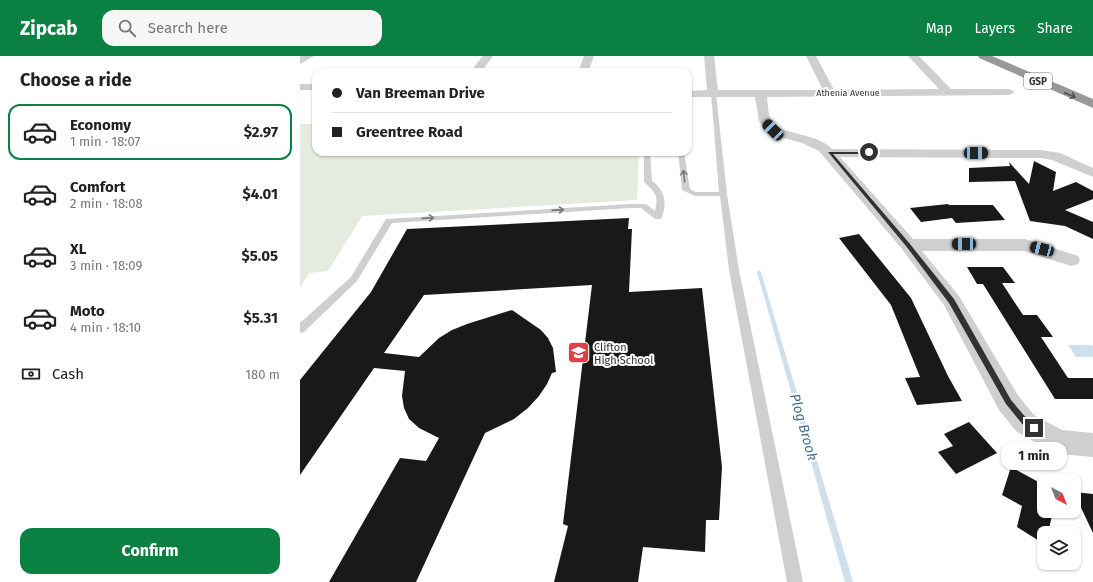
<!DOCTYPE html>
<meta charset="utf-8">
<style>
body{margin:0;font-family:"Fira Sans",sans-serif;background:#f6f6f6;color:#222;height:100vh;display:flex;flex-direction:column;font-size:15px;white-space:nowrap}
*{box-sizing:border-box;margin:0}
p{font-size:13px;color:#767676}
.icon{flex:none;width:22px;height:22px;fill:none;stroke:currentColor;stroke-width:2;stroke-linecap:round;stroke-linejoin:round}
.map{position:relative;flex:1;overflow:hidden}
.drawer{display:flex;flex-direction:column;background:#fff;width:300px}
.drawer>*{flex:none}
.guide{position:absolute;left:12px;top:12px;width:380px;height:88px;border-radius:12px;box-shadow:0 1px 3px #0004;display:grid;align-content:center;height:88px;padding:0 20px;background:#fff}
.needle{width:26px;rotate:138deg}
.tools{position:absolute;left:737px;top:418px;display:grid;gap:8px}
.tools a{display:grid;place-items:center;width:44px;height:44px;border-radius:8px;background:#fff;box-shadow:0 1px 3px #0004;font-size:20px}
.end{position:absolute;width:18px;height:18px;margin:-9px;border:5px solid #323232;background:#fff;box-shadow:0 0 0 2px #fff}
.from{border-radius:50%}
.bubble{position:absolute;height:28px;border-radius:12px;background:#fff;box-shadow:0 1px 3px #0004;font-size:13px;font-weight:700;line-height:28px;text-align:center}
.car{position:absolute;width:12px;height:24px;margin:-12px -6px;border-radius:5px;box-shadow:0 0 3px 1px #0007;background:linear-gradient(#222 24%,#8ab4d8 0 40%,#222 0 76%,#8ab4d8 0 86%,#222 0)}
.guide b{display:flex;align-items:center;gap:14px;height:38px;font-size:15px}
.guide b+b{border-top:1px solid #e0e0e0}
.guide i{width:10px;height:10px;background:#222}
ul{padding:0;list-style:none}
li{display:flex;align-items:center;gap:12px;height:56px;margin:0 8px 6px;padding:0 12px;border:2px solid transparent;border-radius:12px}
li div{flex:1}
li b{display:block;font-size:15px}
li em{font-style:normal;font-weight:700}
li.active{border-color:#0b8043}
li>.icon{width:36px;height:36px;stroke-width:1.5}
h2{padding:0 20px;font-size:18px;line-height:48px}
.pay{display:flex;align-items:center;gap:10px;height:44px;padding:0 20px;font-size:15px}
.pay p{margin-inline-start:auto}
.action{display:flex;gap:8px;margin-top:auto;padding:8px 20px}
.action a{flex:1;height:46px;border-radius:12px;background:#0b8043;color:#fff;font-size:16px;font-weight:700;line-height:46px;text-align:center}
header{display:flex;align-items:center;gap:24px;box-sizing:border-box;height:56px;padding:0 20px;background:#0b8043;color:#fff}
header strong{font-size:19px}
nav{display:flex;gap:22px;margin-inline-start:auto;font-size:14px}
.search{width:280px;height:36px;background:#f6f6f6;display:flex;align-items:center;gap:10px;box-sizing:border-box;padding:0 14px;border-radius:12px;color:#767676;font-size:15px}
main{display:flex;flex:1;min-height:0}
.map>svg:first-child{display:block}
.green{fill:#e5ebde}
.water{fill:#cfe0ec}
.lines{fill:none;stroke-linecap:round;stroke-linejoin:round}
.stream{fill:#cfe0ec;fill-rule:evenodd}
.building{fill:#191919}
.service{fill:#cfcfcf;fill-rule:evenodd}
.minor{fill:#cfcfcf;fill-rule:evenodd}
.motorway{fill:#999;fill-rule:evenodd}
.oneway{stroke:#515151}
.oneway2{stroke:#797979}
.route{fill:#323232}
.labels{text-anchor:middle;stroke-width:4;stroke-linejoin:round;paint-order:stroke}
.far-street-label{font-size:9px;fill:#323232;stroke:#fff}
.shield{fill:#fff;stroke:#707070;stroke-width:1}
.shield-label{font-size:10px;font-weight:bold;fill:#323232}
.poi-label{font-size:11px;fill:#323232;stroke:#fff;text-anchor:start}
.near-water-label{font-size:14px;font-style:italic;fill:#437191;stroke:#fff}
</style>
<header>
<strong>Zipcab</strong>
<div class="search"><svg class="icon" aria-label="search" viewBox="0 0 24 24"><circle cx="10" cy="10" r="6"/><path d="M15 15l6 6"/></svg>Search here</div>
<nav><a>Map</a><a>Layers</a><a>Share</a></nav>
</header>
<main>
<section class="drawer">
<h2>Choose a ride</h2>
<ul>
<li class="active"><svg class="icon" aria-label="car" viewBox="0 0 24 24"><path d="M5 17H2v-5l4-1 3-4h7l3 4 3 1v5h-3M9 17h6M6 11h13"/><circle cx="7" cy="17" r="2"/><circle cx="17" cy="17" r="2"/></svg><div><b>Economy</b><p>1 min · 18:07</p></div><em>$2.97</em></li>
<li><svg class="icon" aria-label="car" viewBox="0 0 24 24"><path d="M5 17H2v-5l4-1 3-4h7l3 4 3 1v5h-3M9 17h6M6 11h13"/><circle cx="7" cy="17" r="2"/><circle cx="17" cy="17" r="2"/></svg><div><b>Comfort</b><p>2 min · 18:08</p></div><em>$4.01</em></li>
<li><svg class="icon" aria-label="car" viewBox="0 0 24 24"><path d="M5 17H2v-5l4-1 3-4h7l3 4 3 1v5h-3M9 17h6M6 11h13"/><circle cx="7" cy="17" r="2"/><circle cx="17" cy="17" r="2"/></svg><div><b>XL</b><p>3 min · 18:09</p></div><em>$5.05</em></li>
<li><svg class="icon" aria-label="car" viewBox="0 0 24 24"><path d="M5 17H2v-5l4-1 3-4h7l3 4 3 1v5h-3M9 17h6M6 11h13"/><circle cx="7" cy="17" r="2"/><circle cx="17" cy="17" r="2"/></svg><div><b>Moto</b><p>4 min · 18:10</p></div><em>$5.31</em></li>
</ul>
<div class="pay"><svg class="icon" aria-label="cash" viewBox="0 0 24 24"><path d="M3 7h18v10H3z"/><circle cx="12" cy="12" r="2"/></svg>Cash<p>180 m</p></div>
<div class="action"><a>Confirm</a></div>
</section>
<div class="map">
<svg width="793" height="526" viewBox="0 0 793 526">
<rect width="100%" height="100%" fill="#fff"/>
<polygon class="green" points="0,68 16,68 16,96 339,96 337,144 62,160 28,215 9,217 0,232"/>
<polygon class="water" points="768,289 791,289 793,290 793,301 776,301"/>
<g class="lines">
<polygon class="stream" points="459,214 461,216 553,526 545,526 457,216"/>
</g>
<g class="building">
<polygon points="734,105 756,116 753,135 776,126 793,135 793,143 765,154 793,166 793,183 765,170 730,165 715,125 669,126 669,112 710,110 709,106 729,128"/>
<polygon points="648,148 649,149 693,149 705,164 656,167 652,162 621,166 610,152"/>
<polygon points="329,162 328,173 332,173 329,236 402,232 422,411 419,464 406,464 405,496 343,491 338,526 254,526 268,470 263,468 292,229 124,239 84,297 119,301 139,282 152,274 167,268 212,254 241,274 248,282 253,292 256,316 252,317 247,328 239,340 228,352 214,363 185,377 116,526 29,526 100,402 126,405 139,382 119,372 109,363 104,352 102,340 105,315 74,312 0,419 0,324 71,236 107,173"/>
<polygon points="559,178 611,242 648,320 662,345 617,349 605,322 620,321 591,249 539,182"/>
<polygon points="667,211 703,211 715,227 702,227 723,259 737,259 753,281 741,281 768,322 793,322 793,343 755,343 683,228 677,228"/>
<polygon points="669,366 697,397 656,418 638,396 653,390 644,378"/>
<polygon points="711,411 744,429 744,455 753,455 748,477 744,477 744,488 717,471 722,450 702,439"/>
<polygon points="774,436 793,438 793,477 774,437"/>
</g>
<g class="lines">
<g class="service">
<polygon points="411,37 416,38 427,138 439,214 503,526 487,526 429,214 420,140 395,140 382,134 378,96 384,96 390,133 396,136 419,136"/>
<path d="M344 96H350L352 125C365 134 368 148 361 163H355L341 152H330L92 167 57 225 4 276 0 277V267L51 221 86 163 330 148H346L355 155C359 138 355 137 344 126Z"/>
</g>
<g class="minor">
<polygon points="2,0 14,0 0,8 0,1"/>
<polygon points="183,0 193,0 181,16 170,16"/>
<polygon points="284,0 294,0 288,16 278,16"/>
<path d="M404 0H414L418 34H523L506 0H516L534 34 639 33 608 0H619L651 33H708L712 34 714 36 712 38 708 39 467 41C468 49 468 59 472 66 481 79 518 77 532 93L741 94 760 97 793 112V121L752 104 741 102 540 101 613 183H725L778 200 780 204 778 208 771 210 724 195H622L659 240 717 338 734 359 762 374 793 377V401L760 398 733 385 716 375 699 354 644 249 602 193 519 95 502 87 473 79 466 74 459 65 455 41H388V35L407 34Z"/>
<rect x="0" y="28" width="16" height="6"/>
</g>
<polygon class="motorway" points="678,0 692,0 793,43 793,52 679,2"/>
</g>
<defs><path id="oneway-shaft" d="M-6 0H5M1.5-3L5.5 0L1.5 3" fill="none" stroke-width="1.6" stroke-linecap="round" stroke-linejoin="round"/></defs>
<use class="oneway" href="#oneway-shaft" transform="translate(770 39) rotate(23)"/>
<g class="oneway2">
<use href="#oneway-shaft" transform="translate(384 120) rotate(-97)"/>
<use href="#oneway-shaft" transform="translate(258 154) rotate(-4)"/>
<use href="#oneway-shaft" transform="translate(128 162) rotate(-4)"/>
</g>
<polygon class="route" points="528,96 571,96 569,98 533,98 610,188 654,243 711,344 728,364 736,369 736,374 731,374 723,369 706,348 649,247 606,190"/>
<defs>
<symbol id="school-square" viewBox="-11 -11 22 22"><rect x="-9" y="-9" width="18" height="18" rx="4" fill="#dc4149" stroke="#fff"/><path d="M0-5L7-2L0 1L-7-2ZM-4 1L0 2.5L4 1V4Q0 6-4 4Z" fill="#fff"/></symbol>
</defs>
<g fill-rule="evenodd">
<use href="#school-square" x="266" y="284" width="25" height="25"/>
</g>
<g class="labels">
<g class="far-street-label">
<text x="548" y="40">Athenia Avenue</text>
</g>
<rect class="shield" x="724" y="17" width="28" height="16" rx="3"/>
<g class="shield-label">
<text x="738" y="29">GSP</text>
</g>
<g class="poi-label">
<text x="294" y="295">Clifton<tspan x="294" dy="13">High School</tspan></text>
</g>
<g class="near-water-label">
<text transform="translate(504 371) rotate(74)" y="5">Plog Brook</text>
</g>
</g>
</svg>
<div class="tools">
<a><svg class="needle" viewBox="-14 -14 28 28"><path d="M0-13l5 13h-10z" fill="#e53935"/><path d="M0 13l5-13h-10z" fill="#767676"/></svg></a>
<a><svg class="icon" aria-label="layers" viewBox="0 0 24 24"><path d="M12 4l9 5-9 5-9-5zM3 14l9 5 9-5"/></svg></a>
</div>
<i class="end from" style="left:569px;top:96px"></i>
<i class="end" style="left:734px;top:372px"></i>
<div class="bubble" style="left:701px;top:386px;width:66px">1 min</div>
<i class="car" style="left:473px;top:74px;rotate:315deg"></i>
<i class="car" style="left:676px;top:97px;rotate:90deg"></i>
<i class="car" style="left:664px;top:188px;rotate:270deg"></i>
<i class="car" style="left:742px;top:193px;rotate:285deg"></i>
<div class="guide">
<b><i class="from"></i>Van Breeman Drive</b>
<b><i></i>Greentree Road</b>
</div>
</div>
</main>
